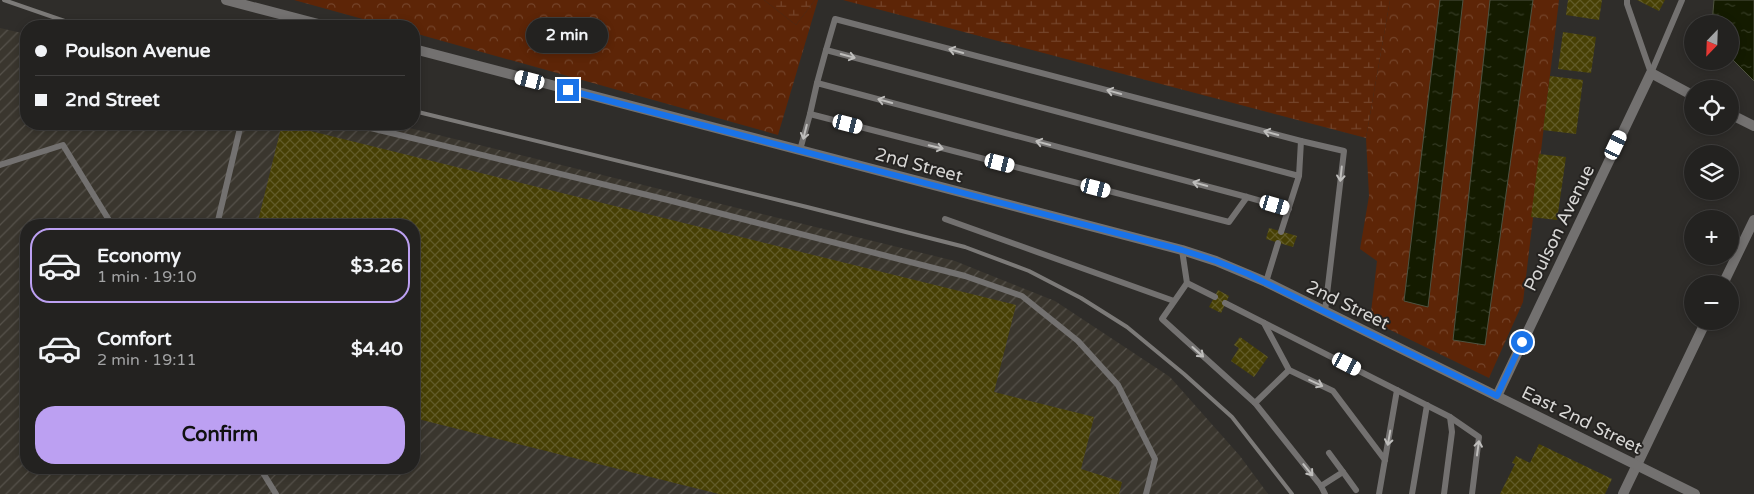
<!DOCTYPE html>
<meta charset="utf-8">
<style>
body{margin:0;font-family:"Varela Round",sans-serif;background:#2f2f2d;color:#f1f3f6;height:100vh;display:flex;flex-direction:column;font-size:19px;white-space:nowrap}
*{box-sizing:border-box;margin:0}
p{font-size:16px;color:#a3a4a5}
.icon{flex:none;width:28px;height:28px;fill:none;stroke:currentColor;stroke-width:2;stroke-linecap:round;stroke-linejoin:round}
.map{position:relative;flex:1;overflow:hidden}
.drawer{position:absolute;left:20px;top:219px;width:400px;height:255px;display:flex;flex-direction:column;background:#232220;border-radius:20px;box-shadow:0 2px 8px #0003,0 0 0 1px #403f3e}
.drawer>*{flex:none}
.top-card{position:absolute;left:20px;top:20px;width:400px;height:110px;border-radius:20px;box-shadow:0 2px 8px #0003,0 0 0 1px #403f3e;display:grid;align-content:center;height:110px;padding:0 15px;background:#232220}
.needle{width:32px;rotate:203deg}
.tools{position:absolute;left:1684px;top:15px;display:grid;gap:10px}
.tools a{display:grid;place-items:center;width:55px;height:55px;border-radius:50%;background:#232220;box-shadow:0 2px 8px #0003,0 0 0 1px #403f3e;font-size:25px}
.end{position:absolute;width:22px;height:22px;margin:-11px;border:6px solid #1a73e8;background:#fff;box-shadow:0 0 0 2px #fff}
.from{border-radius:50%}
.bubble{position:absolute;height:35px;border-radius:18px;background:#232220;box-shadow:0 2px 8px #0003,0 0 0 1px #403f3e;font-size:16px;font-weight:700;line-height:35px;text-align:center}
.car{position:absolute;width:15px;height:30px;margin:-15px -8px;border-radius:6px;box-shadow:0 0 4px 1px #0007;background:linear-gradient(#fff 24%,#345 0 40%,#fff 0 76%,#345 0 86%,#fff 0)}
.top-card b{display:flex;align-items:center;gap:18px;height:48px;font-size:19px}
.top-card b+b{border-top:1px solid #403f3e}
.top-card i{width:12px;height:12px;background:#f1f3f6}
ul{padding:9px 0 0;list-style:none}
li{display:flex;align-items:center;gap:15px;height:75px;margin:0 10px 8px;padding:0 5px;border:2px solid transparent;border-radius:20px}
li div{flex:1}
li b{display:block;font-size:19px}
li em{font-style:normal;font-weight:700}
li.current{border-color:#bca0f2}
li>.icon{width:45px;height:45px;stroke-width:1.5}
.primary-button{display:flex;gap:10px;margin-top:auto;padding:10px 15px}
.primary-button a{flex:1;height:58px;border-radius:20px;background:#bca0f2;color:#111;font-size:20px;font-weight:700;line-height:58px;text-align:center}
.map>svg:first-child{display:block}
.industrial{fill:url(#industrial-furrows);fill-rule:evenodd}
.forest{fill:url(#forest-crowns)}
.wetland{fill:url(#wetland-marsh)}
.water{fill:url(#water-ripples);stroke:#4f5340}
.building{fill:url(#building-cross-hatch)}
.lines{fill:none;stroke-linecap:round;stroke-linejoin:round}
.service{stroke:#737170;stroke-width:6}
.minor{stroke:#737170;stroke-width:10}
.tertiary{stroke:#737170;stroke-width:10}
.rail{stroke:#7c7a78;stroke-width:4}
.oneway{stroke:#bfbebc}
.route{stroke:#1a73e8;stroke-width:6}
.labels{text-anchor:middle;stroke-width:4;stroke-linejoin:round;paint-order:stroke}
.street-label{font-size:18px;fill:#d8d7d5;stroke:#252321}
</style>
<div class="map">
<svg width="1754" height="494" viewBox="0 0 1754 494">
<defs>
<pattern id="industrial-furrows" width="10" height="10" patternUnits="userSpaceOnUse" patternTransform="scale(1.25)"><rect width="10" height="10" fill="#3a362e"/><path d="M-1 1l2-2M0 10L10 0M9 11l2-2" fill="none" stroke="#56524b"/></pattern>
<pattern id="forest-crowns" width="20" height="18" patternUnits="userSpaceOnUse" patternTransform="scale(1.25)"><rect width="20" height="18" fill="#5d2507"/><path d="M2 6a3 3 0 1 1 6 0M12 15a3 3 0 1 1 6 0" fill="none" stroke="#74442a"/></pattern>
<pattern id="wetland-marsh" width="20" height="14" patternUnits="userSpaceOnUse" patternTransform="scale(1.25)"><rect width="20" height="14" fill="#5d2507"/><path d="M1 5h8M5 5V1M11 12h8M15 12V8" fill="none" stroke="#74442a"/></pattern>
<pattern id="water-ripples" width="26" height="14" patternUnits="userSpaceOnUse" patternTransform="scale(1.25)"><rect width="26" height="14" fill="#141b00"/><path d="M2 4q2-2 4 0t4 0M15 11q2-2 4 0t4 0" fill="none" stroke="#353b24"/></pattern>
<pattern id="building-cross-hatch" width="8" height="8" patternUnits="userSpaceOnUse" patternTransform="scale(1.25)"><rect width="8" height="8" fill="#474004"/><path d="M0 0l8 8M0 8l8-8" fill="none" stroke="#615b28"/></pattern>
</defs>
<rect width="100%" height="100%" fill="#2f2d2a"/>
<path class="industrial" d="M0 28 26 34V124H393L955 261 1055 301 1170 377 1240 456 1268 494H0ZM26 225H414V468H26Z"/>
<g class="forest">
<polygon points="294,0 764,0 796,25 815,0 818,0 778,135 414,33 414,26 388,26"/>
<polygon points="1390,0 1440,0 1404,301 1428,307 1463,0 1490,0 1453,339 1485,345 1533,0 1559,0 1523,302 1489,378 1378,324 1371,312 1377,261 1360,249 1369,196 1366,138"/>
</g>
<g class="wetland">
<polygon points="764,0 815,0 796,25"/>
<polygon points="843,0 1390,0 1366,138"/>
</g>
<g class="water">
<polygon points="1440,0 1463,0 1428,307 1404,301"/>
<polygon points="1490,0 1533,0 1485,345 1453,340"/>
<polygon points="1714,0 1754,0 1754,81 1730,57 1730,24 1712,24"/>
</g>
<g class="building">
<polygon points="1568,0 1602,0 1599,20 1566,15"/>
<polygon points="1637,0 1665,0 1659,11"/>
<polygon points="1563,32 1596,37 1591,73 1558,69"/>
<polygon points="1550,76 1583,80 1576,134 1543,130"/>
<polygon points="282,124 1016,305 994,392 1094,417 1081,469 1122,482 1119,494 719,494 414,418 414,225 257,225"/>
<polygon points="1539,154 1566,157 1557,220 1531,217"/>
<polygon points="1269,228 1297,236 1293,247 1266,239"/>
<polygon points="1218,290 1229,296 1221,313 1209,307"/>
<polygon points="1240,337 1268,357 1254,377 1231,361 1239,348 1234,345"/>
<polygon points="1539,444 1612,479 1605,494 1500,494 1515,464 1512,463 1516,456 1530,463"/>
</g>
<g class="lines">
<g class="service">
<polyline points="1627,0 1627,4 1651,73"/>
<polyline points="1651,73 1682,0"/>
<polyline points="817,83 826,50"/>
<polyline points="354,124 668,200 965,276 1022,296 1078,341 1118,385 1155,459 1146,494"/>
<polyline points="1301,141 1344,151 1325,311"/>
<polyline points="800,150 810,114"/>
<polyline points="0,165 63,145 112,225"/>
<polyline points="1247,197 1229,222 810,114 817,83 1247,197 1289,209"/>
<polyline points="945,219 1174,301"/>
<polyline points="217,225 241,124"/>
<polyline points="1281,232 1299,176 1301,141 835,19 826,50 1299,176"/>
<polyline points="1182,250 1187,283 1215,297"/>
<polyline points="1266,282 1278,243"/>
<polyline points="1187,283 1162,319 1255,403 1321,486 1325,494"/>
<polyline points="1225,303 1450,417 1479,437 1472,494"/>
<polyline points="1264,323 1289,370 1333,391 1385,460"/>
<polyline points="1255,403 1289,370"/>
<polyline points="260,468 276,494"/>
<polyline points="1343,472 1356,490"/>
<polyline points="1321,486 1343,472 1329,453"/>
<polyline points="1379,494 1397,390"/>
<polyline points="1412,494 1427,405"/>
<polyline points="1444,494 1452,432 1450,417"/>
</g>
<g class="minor">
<polyline points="1730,114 1754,126"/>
<polyline points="1723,284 1754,220"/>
<polyline points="1497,396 1651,73 1692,95"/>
<polyline points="1623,494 1706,321"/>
</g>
<g class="tertiary">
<polyline points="226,0 326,26"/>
<polyline points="414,49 1182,250 1216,261 1266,282 1695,494"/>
</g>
<g class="rail">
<polyline points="4,0 79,26"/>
<polyline points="414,111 807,207 965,247 1029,271 1081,298 1127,327 1184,374 1232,417 1292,494"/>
</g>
</g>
<defs><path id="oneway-shaft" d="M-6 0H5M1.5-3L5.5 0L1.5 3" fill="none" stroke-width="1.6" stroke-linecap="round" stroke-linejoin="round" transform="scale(1.25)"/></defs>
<g class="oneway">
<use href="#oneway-shaft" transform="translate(956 51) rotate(-165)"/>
<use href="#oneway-shaft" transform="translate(848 56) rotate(15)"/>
<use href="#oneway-shaft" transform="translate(1114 92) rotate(-165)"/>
<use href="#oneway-shaft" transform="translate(885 101) rotate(-165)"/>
<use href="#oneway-shaft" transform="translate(805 132) rotate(104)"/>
<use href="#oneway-shaft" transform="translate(1271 133) rotate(-165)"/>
<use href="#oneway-shaft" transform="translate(1043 143) rotate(-165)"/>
<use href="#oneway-shaft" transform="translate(936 147) rotate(14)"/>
<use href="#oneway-shaft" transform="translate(1341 174) rotate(96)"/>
<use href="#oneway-shaft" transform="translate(1200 184) rotate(-165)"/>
<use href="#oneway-shaft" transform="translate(1198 352) rotate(42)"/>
<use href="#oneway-shaft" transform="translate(1316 383) rotate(25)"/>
<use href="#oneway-shaft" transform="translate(1389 438) rotate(100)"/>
<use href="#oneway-shaft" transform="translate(1478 448) rotate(-82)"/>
<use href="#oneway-shaft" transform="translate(1308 470) rotate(51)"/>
</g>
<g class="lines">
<polyline class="route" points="568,90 1182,250 1216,261 1248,274 1497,396 1522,342"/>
</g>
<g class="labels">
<g class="street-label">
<text transform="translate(919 165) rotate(15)" y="6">2nd Street</text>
<text transform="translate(1559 228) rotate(-64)" y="6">Poulson Avenue</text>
<text transform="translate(1348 305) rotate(26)" y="6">2nd Street</text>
<text transform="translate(1582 420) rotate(26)" y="6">East 2nd Street</text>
</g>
</g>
</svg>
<div class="tools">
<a><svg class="needle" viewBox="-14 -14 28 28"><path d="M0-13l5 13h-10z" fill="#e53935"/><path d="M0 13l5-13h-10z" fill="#a3a4a5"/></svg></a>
<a><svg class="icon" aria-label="locate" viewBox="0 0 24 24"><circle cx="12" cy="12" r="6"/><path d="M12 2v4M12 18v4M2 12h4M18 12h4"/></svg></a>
<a><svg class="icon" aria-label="layers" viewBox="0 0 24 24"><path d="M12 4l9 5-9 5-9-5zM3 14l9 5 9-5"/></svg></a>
<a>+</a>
<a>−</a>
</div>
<i class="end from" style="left:1522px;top:342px"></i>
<i class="end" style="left:568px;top:90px"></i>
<div class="bubble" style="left:526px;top:18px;width:82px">2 min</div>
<i class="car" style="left:530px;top:80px;rotate:284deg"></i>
<i class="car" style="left:848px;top:124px;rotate:104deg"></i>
<i class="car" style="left:1616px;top:145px;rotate:25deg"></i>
<i class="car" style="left:1000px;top:163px;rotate:104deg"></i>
<i class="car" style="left:1096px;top:188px;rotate:104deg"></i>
<i class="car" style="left:1275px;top:205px;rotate:106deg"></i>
<i class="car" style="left:1347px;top:364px;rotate:117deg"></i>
<div class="top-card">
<b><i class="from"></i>Poulson Avenue</b>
<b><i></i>2nd Street</b>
</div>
<section class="drawer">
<ul>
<li class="current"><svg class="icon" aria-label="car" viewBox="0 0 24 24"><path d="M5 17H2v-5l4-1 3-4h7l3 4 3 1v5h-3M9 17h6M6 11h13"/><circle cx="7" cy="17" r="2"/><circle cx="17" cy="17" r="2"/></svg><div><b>Economy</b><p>1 min · 19:10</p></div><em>$3.26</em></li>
<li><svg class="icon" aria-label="car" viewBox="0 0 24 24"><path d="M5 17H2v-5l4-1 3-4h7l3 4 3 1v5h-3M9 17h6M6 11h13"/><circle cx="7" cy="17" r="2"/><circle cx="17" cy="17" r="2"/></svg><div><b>Comfort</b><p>2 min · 19:11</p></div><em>$4.40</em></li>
</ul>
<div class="primary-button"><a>Confirm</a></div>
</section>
</div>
